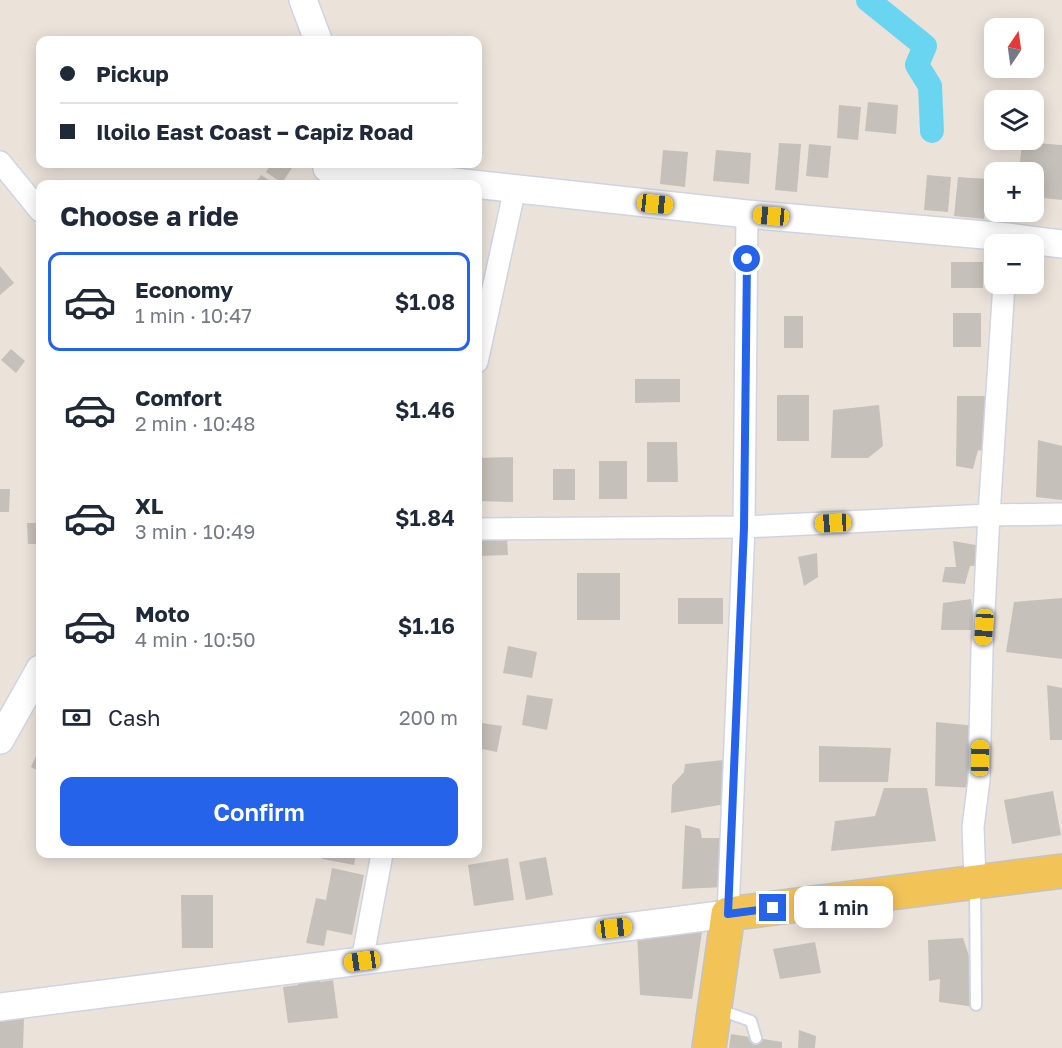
<!DOCTYPE html>
<meta charset="utf-8">
<style>
body{margin:0;font-family:"Golos Text",sans-serif;background:#f2f2f3;color:#1f2937;height:100vh;display:flex;flex-direction:column;font-size:22px;white-space:nowrap}
*{box-sizing:border-box;margin:0}
p{font-size:20px;color:#747a83}
.icon{flex:none;width:33px;height:33px;fill:none;stroke:currentColor;stroke-width:2;stroke-linecap:round;stroke-linejoin:round}
.map{position:relative;flex:1;overflow:hidden}
.details{position:absolute;left:36px;top:180px;width:446px;height:678px;display:flex;flex-direction:column;background:#fff;border-radius:12px;box-shadow:0 3px 15px #0003}
.details>*{flex:none}
.guide{position:absolute;left:36px;top:36px;width:446px;height:132px;border-radius:12px;box-shadow:0 3px 15px #0003;display:grid;align-content:center;height:132px;padding:0 24px;background:#fff}
.needle{width:39px;rotate:13deg}
.buttons{position:absolute;left:984px;top:18px;display:grid;gap:12px}
.buttons a{display:grid;place-items:center;width:60px;height:60px;border-radius:12px;background:#fff;box-shadow:0 3px 15px #0003;font-size:30px}
.end{position:absolute;width:27px;height:27px;margin:-14px;border:8px solid #2563eb;background:#fff;box-shadow:0 0 0 3px #fff}
.from{border-radius:50%}
.bubble{position:absolute;height:42px;border-radius:12px;background:#fff;box-shadow:0 3px 15px #0003;font-size:20px;font-weight:600;line-height:42px;text-align:center}
.car{position:absolute;width:18px;height:36px;margin:-18px -9px;border-radius:8px;box-shadow:0 0 4px 2px #0007;background:linear-gradient(#f5c518 24%,#345 0 40%,#f5c518 0 76%,#345 0 86%,#f5c518 0)}
.guide b{display:flex;align-items:center;gap:21px;height:57px;font-size:22px}
.guide b+b{border-top:2px solid #e0e1e3}
.guide i{width:15px;height:15px;background:#1f2937}
ul{padding:0;list-style:none}
li{display:flex;align-items:center;gap:18px;height:99px;margin:0 12px 9px;padding:0 12px;border:3px solid transparent;border-radius:12px}
li div{flex:1}
li b{display:block;font-size:22px}
li em{font-style:normal;font-weight:600}
li.on{border-color:#2563eb}
li>.icon{width:54px;height:54px;stroke-width:1.5}
h2{padding:0 24px;font-size:27px;line-height:72px}
.pay{display:flex;align-items:center;gap:15px;height:66px;padding:0 24px;font-size:22px}
.pay p{margin-inline-start:auto}
.primary-button{display:flex;gap:12px;margin-top:auto;padding:12px 24px}
.primary-button a{flex:1;height:69px;border-radius:12px;background:#2563eb;color:#fff;font-size:24px;font-weight:600;line-height:69px;text-align:center}
.map>svg:first-child{display:block}
.lines{fill:none;stroke-linecap:round;stroke-linejoin:round}
.canal{stroke:#6ad5f0;stroke-width:24}
.building{fill:#c6c0ba}
.service-casing{stroke:#cfd4e2;stroke-width:14}
.minor-casing{stroke:#cfd4e2;stroke-width:24}
.tertiary-casing{stroke:#cfd4e2;stroke-width:30}
.primary-casing{stroke:#c3c3c3;stroke-width:36}
.service{stroke:#fff;stroke-width:10}
.minor{stroke:#fff;stroke-width:21}
.tertiary{stroke:#fff;stroke-width:27}
.primary{stroke:#f2c458;stroke-width:33}
.route{stroke:#2563eb;stroke-width:8}
</style>
<div class="map">
<svg width="1062" height="1048" viewBox="0 0 1062 1048">
<rect width="100%" height="100%" fill="#ebe3da"/>
<g class="lines">
<polyline class="canal" points="868,0 925,46 917,65 930,86 932,131"/>
</g>
<g class="building">
<polygon points="868,102 898,105 896,134 865,131"/>
<polygon points="839,105 861,107 858,140 837,138"/>
<polygon points="1022,142 1062,145 1062,200 1034,197 1034,172 1019,172"/>
<polygon points="779,143 801,144 797,192 775,190"/>
<polygon points="809,144 831,146 828,178 806,176"/>
<polygon points="663,150 688,152 685,187 660,184"/>
<polygon points="716,150 751,153 749,184 713,181"/>
<polygon points="271,164 285,164 292,168 282,183 266,172"/>
<polygon points="261,175 275,184 255,184"/>
<polygon points="927,175 951,177 948,212 924,210"/>
<polygon points="958,177 988,179 984,219 954,216"/>
<rect x="951" y="262" width="32" height="26"/>
<polygon points="0,266 14,283 0,295"/>
<rect x="953" y="313" width="28" height="34"/>
<rect x="784" y="316" width="19" height="32"/>
<polygon points="11,349 25,361 16,373 1,360"/>
<polygon points="635,379 680,379 680,402 635,403"/>
<rect x="777" y="395" width="32" height="46"/>
<polygon points="957,396 985,396 988,452 978,450 973,469 956,466"/>
<polygon points="879,405 883,446 868,458 831,458 833,410"/>
<polygon points="1038,440 1062,446 1062,500 1036,497"/>
<polygon points="647,442 677,442 678,482 647,482"/>
<polygon points="513,457 513,502 479,501 479,458"/>
<rect x="599" y="461" width="28" height="38"/>
<rect x="553" y="469" width="22" height="31"/>
<polygon points="0,489 10,489 9,512 0,512"/>
<polygon points="27,523 40,523 40,544 28,544"/>
<polygon points="478,538 507,538 508,555 478,556"/>
<polygon points="953,541 987,547 987,565 970,566 965,584 942,582 945,567 956,567"/>
<polygon points="817,553 818,577 804,586 798,557"/>
<rect x="577" y="573" width="43" height="47"/>
<rect x="678" y="598" width="45" height="26"/>
<polygon points="1062,598 1062,659 1006,652 1014,602"/>
<polygon points="971,599 975,630 941,630 943,603"/>
<polygon points="508,646 537,652 532,678 503,673"/>
<polygon points="1047,685 1062,688 1062,740 1050,740"/>
<polygon points="527,695 553,699 547,730 522,725"/>
<polygon points="936,722 976,726 976,788 935,786"/>
<polygon points="481,723 502,726 497,752 477,748"/>
<polygon points="819,746 891,748 888,782 819,782"/>
<polygon points="40,747 40,772 31,767"/>
<polygon points="724,760 726,804 671,813 672,785 684,772 685,764"/>
<polygon points="884,788 927,788 936,841 831,851 835,821 875,816"/>
<polygon points="1053,791 1061,835 1012,844 1004,800"/>
<polygon points="685,825 700,829 702,838 721,838 724,887 682,889"/>
<polygon points="323,854 356,854 354,865 322,859"/>
<polygon points="546,857 553,895 526,900 519,862"/>
<polygon points="508,858 514,900 474,906 468,865"/>
<polygon points="332,868 364,875 352,935 327,930 324,946 306,943 316,898 326,900"/>
<polygon points="181,895 213,895 213,948 182,948"/>
<polygon points="637,932 702,932 692,999 640,995"/>
<polygon points="963,938 975,974 975,1007 939,1002 940,979 929,981 928,940"/>
<polygon points="815,942 821,973 780,979 773,949"/>
<polygon points="319,972 320,982 333,980 338,1018 288,1023 283,987 298,985 297,975"/>
<polygon points="0,1016 24,1016 23,1048 0,1048"/>
<polygon points="799,1030 816,1036 815,1048 798,1048"/>
<polygon points="731,1034 782,1042 782,1048 729,1048"/>
</g>
<g class="lines">
<defs>
<g id="service">
<polyline points="975,885 976,1005"/>
<polyline points="717,1009 751,1021 756,1038"/>
</g>
<g id="minor">
<polyline points="0,162 40,211"/>
<polyline points="477,362 515,188"/>
<polyline points="477,529 744,527 989,515 1062,514"/>
<polyline points="975,882 973,827 979,780 982,650 989,515 1004,284"/>
<polyline points="728,914 744,527 747,214"/>
<polyline points="362,961 382,854"/>
</g>
<g id="tertiary">
<polyline points="303,0 318,40"/>
<polyline points="327,168 747,214 1007,237 1062,244"/>
<polyline points="0,740 40,669"/>
<polyline points="0,1007 728,914"/>
</g>
<polyline id="primary" points="709,1048 728,914 1062,871"/>
</defs>
<use href="#service" class="service-casing"/>
<use href="#minor" class="minor-casing"/>
<use href="#tertiary" class="tertiary-casing"/>
<use href="#primary" class="primary-casing"/>
<use href="#service" class="service"/>
<use href="#minor" class="minor"/>
<use href="#tertiary" class="tertiary"/>
<use href="#primary" class="primary"/>
</g>
<g class="lines">
<polyline class="route" points="747,259 744,527 728,914 773,908"/>
</g>
</svg>
<div class="buttons">
<a><svg class="needle" viewBox="-14 -14 28 28"><path d="M0-13l5 13h-10z" fill="#e53935"/><path d="M0 13l5-13h-10z" fill="#747a83"/></svg></a>
<a><svg class="icon" aria-label="layers" viewBox="0 0 24 24"><path d="M12 4l9 5-9 5-9-5zM3 14l9 5 9-5"/></svg></a>
<a>+</a>
<a>−</a>
</div>
<i class="end from" style="left:747px;top:259px"></i>
<i class="end" style="left:773px;top:908px"></i>
<div class="bubble" style="left:794px;top:886px;width:99px">1 min</div>
<i class="car" style="left:655px;top:204px;rotate:96deg"></i>
<i class="car" style="left:771px;top:216px;rotate:275deg"></i>
<i class="car" style="left:833px;top:523px;rotate:267deg"></i>
<i class="car" style="left:984px;top:627px;rotate:184deg"></i>
<i class="car" style="left:980px;top:758px;rotate:1deg"></i>
<i class="car" style="left:614px;top:928px;rotate:83deg"></i>
<i class="car" style="left:362px;top:961px;rotate:262deg"></i>
<div class="guide">
<b><i class="from"></i>Pickup</b>
<b><i></i>Iloilo East Coast – Capiz Road</b>
</div>
<section class="details">
<h2>Choose a ride</h2>
<ul>
<li class="on"><svg class="icon" aria-label="car" viewBox="0 0 24 24"><path d="M5 17H2v-5l4-1 3-4h7l3 4 3 1v5h-3M9 17h6M6 11h13"/><circle cx="7" cy="17" r="2"/><circle cx="17" cy="17" r="2"/></svg><div><b>Economy</b><p>1 min · 10:47</p></div><em>$1.08</em></li>
<li><svg class="icon" aria-label="car" viewBox="0 0 24 24"><path d="M5 17H2v-5l4-1 3-4h7l3 4 3 1v5h-3M9 17h6M6 11h13"/><circle cx="7" cy="17" r="2"/><circle cx="17" cy="17" r="2"/></svg><div><b>Comfort</b><p>2 min · 10:48</p></div><em>$1.46</em></li>
<li><svg class="icon" aria-label="car" viewBox="0 0 24 24"><path d="M5 17H2v-5l4-1 3-4h7l3 4 3 1v5h-3M9 17h6M6 11h13"/><circle cx="7" cy="17" r="2"/><circle cx="17" cy="17" r="2"/></svg><div><b>XL</b><p>3 min · 10:49</p></div><em>$1.84</em></li>
<li><svg class="icon" aria-label="car" viewBox="0 0 24 24"><path d="M5 17H2v-5l4-1 3-4h7l3 4 3 1v5h-3M9 17h6M6 11h13"/><circle cx="7" cy="17" r="2"/><circle cx="17" cy="17" r="2"/></svg><div><b>Moto</b><p>4 min · 10:50</p></div><em>$1.16</em></li>
</ul>
<div class="pay"><svg class="icon" aria-label="cash" viewBox="0 0 24 24"><path d="M3 7h18v10H3z"/><circle cx="12" cy="12" r="2"/></svg>Cash<p>200 m</p></div>
<div class="primary-button"><a>Confirm</a></div>
</section>
</div>
